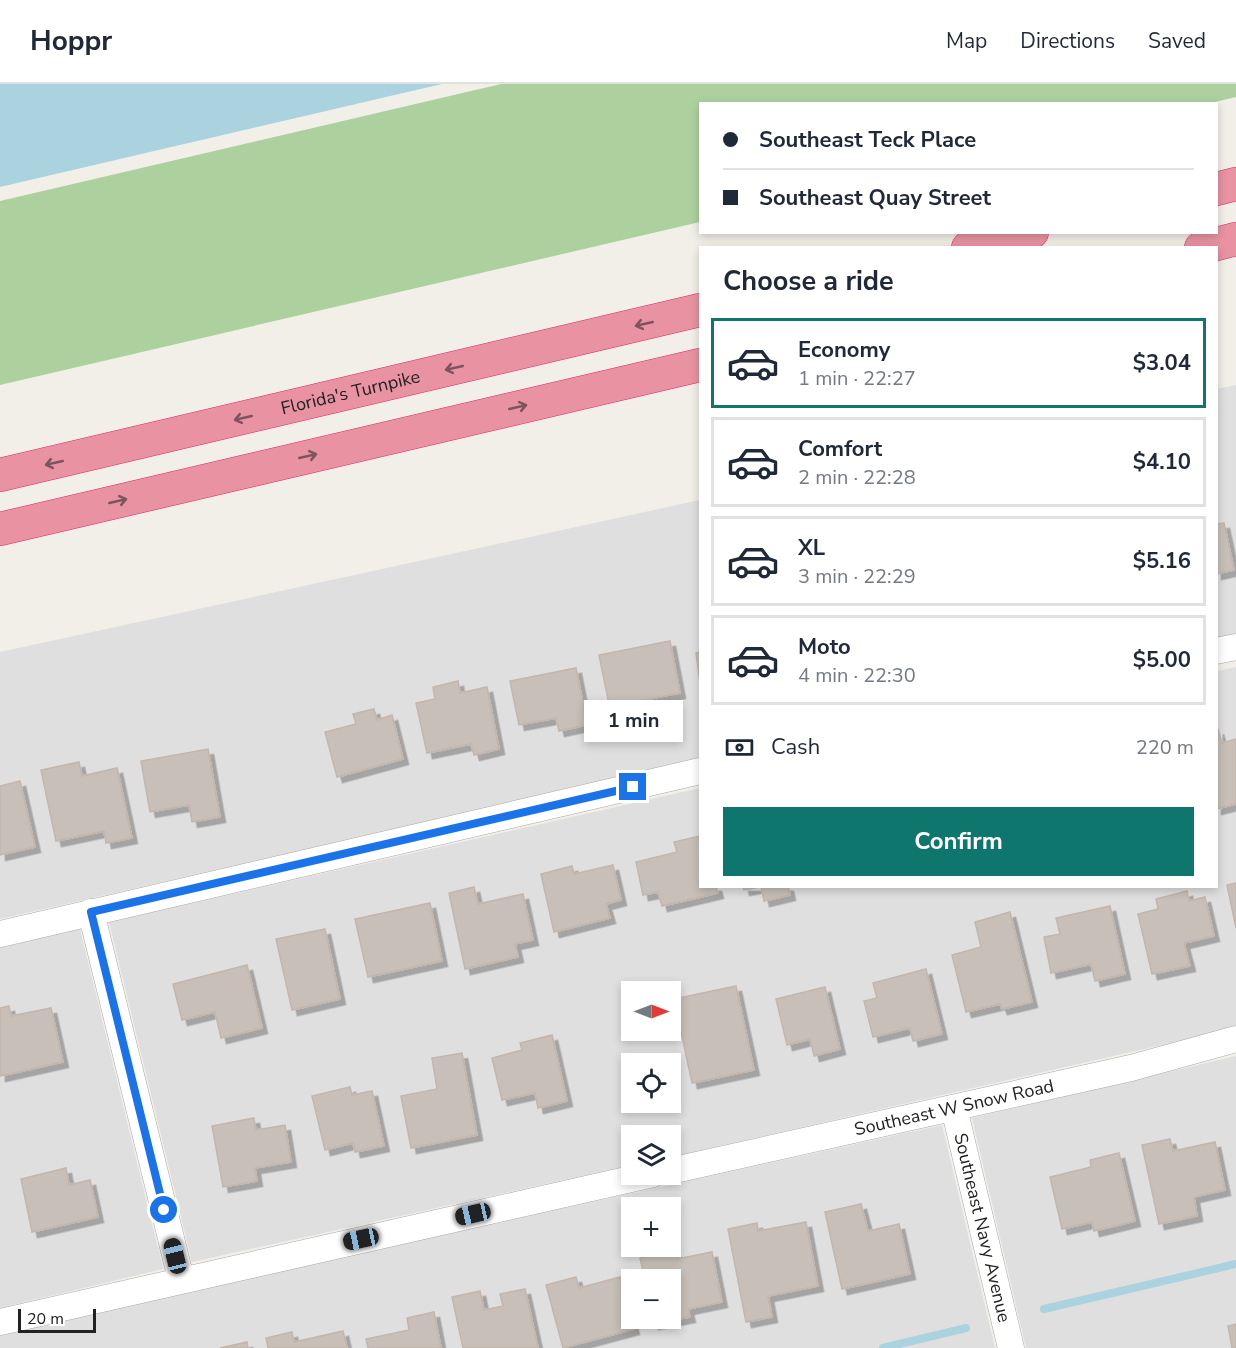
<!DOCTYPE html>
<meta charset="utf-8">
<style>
body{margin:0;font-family:"Nunito Sans",sans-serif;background:#f2f2f3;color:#1f2937;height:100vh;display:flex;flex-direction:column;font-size:22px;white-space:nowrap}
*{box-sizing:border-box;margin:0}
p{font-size:20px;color:#747a83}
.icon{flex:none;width:33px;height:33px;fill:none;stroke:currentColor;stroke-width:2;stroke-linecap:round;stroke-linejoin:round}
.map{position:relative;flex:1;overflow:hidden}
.panel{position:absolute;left:699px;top:162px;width:519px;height:642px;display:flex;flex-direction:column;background:#fff;border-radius:0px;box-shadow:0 3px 9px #0003}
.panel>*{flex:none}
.hud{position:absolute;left:699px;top:18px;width:519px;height:132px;border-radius:0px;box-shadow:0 3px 9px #0003;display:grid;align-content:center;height:132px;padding:0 24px;background:#fff}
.needle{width:39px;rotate:90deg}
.tools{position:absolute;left:621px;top:897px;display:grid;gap:12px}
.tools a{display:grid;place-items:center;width:60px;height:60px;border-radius:0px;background:#fff;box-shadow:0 3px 9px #0003;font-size:30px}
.scale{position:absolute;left:18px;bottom:15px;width:78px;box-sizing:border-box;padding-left:6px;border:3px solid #222;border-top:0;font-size:16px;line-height:21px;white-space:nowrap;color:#222;-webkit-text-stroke:4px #fff;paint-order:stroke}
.end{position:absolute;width:27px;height:27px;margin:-14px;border:8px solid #1a73e8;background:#fff;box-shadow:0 0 0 3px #fff}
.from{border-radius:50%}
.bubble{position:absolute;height:42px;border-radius:0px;background:#fff;box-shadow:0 3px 9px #0003;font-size:20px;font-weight:700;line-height:42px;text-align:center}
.car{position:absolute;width:18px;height:36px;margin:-18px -9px;border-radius:8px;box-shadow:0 0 4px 2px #0007;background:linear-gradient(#222 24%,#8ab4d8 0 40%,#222 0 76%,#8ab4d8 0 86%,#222 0)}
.hud b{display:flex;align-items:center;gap:21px;height:57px;font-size:22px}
.hud b+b{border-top:2px solid #e0e1e3}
.hud i{width:15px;height:15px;background:#1f2937}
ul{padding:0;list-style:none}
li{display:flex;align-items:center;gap:18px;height:90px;margin:0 12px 9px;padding:0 12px;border:3px solid #e0e1e3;border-radius:0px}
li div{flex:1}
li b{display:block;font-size:22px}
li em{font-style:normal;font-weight:700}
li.current{border-color:#0f766e}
li>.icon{width:54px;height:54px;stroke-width:1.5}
h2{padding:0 24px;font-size:27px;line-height:72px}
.pay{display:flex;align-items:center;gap:15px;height:66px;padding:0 24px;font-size:22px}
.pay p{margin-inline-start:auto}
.cta{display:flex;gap:12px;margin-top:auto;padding:12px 24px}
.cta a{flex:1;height:69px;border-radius:0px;background:#0f766e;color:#fff;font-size:24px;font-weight:700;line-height:69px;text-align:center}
header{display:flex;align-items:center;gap:36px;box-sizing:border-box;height:84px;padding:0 30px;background:#fff;border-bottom:2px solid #e0e1e3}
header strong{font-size:28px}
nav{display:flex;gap:33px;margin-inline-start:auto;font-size:21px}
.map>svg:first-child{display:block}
.residential{fill:#e0dfdf;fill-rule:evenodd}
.forest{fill:#add19e}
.water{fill:#aad3df}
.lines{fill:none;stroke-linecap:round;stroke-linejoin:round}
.stream{stroke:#aad3df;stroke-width:8}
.building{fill:#c7bfb8;stroke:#c4b6ab;stroke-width:1.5;filter:url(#shadow)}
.minor-casing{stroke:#a9a9a9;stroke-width:27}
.highway-casing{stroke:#dc2a67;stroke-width:34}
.minor{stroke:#fff;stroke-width:26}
.highway{stroke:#e892a2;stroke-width:33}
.oneway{stroke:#7b545c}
.route{stroke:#1a73e8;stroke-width:8}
.labels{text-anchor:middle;stroke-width:4.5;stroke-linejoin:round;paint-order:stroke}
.street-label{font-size:18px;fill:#222;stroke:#fff}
</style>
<header>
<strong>Hoppr</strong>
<nav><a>Map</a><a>Directions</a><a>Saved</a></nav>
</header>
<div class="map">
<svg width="1236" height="1264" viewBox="0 0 1236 1264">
<defs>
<filter id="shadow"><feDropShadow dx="5.5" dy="5.5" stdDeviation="0" flood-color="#0004"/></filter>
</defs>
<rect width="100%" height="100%" fill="#f2efe9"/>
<g class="residential">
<polygon points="1236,301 1236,555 1216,559 1216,305"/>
<polygon points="700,416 700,676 0,835 0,568"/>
<path d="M1236 583V944L671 1073 670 1052H632L631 1081 192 1178 109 838 700 704V802H1216L1217 587ZM632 908H670V946H632ZM632 980H670V1018H632Z"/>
<polygon points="80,845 163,1185 0,1224 0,864"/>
<polygon points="1236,972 1236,1264 1026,1264 972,1034"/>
<path d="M942 1041 995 1264H0V1252L184 1208ZM632 1124H670V1162H632ZM632 1196H670V1234H632Z"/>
</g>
<polygon class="forest" points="501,0 1236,0 1236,13 1207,20 700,20 700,138 0,301 0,117"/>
<polygon class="water" points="0,0 442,0 0,103"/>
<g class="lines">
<g class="stream">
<polyline points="1044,1225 1236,1180"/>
<polyline points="883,1264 966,1244"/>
</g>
</g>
<g class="building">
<polygon points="1224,439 1234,486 1216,490 1216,440"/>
<polygon points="670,557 680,609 644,616 646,628 612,635 599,571"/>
<polygon points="700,568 700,599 696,569"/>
<polygon points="576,584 587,641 559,647 556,634 519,641 510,597"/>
<polygon points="458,597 460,609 487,603 499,665 474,671 471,660 427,669 416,619 435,615 433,603"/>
<polygon points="374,625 377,636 392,631 403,675 337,693 325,648 356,640 353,630"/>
<polygon points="1218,645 1222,659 1236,655 1236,720 1216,725"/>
<polygon points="208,665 220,733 192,738 189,721 150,728 141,677"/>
<polygon points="79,678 82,692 117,684 132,754 106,759 104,747 56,757 41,686"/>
<polygon points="20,697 35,763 0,771 0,702"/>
<polygon points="700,752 700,802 716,802 718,809 662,822 658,808 643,811 636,778 677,768 674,758"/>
<polygon points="613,781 621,816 606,820 610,834 554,848 541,790 572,782 574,790"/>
<polygon points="1236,799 1236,844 1227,801"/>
<polygon points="743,802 788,802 790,811 764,817 761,803 744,806"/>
<polygon points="474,803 478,820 523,810 533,856 515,860 518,873 465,885 449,809"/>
<polygon points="1187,807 1189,817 1205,813 1214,852 1184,859 1190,882 1152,890 1138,830 1158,825 1156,815"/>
<polygon points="430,819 442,877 368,893 355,835"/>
<polygon points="1110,822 1125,890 1095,897 1091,880 1051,889 1044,853 1060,850 1056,834"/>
<polygon points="1010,828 1032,918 1002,925 1000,920 966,928 952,871 981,863 975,838"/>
<polygon points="325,845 340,915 292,926 276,855"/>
<polygon points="247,881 262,944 221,954 215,928 182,936 173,900"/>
<polygon points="926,885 942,950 913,957 910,944 873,953 864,917 877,914 873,899"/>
<polygon points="736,902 754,986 692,999 674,915"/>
<polygon points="825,903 840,965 814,972 810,955 787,961 776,915"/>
<polygon points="9,922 11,932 51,924 63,978 0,992 0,924"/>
<polygon points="552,951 567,1017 538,1024 535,1009 502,1016 492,974 522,966 520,959"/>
<polygon points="462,969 477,1051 411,1064 401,1012 437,1005 432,974"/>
<polygon points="350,1003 352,1011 372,1007 384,1062 355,1068 353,1059 325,1066 312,1012"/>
<polygon points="254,1034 256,1046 285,1041 291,1078 255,1084 257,1097 223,1103 212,1042"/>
<polygon points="1170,1055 1173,1067 1215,1058 1225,1106 1194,1113 1197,1132 1159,1140 1142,1061"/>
<polygon points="1119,1069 1135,1137 1094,1147 1092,1138 1062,1145 1050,1093 1091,1083 1090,1076"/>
<polygon points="66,1084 69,1101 90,1096 98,1133 32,1148 21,1095"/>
<polygon points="861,1120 868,1147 899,1140 910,1190 842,1205 825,1128"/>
<polygon points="806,1138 818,1202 768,1212 772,1233 746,1238 728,1145 757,1139 758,1147"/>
<polygon points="675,1167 677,1175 712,1168 722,1218 688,1225 690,1233 653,1240 652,1234 670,1234 670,1196 645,1196 640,1174"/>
<polygon points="576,1193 579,1204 620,1193 634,1245 563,1264 546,1201"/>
<polygon points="525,1205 538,1264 463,1264 452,1213 480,1207 484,1226 503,1222 500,1210"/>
<polygon points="434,1228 441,1264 368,1264 366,1255 409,1246 407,1234"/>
<polygon points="1236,1240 1236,1264 1232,1264 1228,1242"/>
<polygon points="343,1247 347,1264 268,1264 266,1254 292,1248 294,1258"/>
<polygon points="247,1258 248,1264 220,1264"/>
</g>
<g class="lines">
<defs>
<g id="minor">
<polyline points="1216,567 1236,563"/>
<polyline points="91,828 181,1195"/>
<polyline points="0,850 700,687"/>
<path id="s1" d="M954 1024 1011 1264"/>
<path id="s2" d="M670 1087 1131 984 1236 955"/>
<polyline points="0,1238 653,1090"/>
</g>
<g id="highway">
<polyline points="1216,105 1236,100"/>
<polyline points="968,164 1032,148"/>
<polyline points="1201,164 1236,155"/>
<path id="s3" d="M0 391 700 226"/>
<polyline points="0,445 700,281"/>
</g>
</defs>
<use href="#minor" class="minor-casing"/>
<use href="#highway" class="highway-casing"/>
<use href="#minor" class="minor"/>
<use href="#highway" class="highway"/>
</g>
<defs><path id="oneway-shaft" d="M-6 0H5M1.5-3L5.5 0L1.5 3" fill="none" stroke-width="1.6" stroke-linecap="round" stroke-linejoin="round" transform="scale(1.5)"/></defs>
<g class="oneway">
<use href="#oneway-shaft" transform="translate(644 240) rotate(167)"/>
<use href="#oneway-shaft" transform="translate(454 284) rotate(167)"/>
<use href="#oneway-shaft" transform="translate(518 323) rotate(-13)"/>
<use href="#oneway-shaft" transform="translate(243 334) rotate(167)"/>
<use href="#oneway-shaft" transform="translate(308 372) rotate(-13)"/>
<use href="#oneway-shaft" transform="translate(54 379) rotate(167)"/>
<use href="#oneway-shaft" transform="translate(118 417) rotate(-13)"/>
</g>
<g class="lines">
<polyline class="route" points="164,1126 91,828 633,703"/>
</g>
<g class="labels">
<g class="street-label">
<text dy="6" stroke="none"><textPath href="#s3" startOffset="360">Florida's Turnpike</textPath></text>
<text dy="6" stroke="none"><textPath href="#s2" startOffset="291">Southeast W Snow Road</textPath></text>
<text dy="6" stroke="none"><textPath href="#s1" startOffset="123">Southeast Navy Avenue</textPath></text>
</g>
</g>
</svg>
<div class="tools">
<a><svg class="needle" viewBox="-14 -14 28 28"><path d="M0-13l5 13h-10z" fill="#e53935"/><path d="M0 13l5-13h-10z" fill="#747a83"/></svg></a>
<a><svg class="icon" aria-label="locate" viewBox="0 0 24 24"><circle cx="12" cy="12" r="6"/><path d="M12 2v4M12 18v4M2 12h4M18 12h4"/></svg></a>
<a><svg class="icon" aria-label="layers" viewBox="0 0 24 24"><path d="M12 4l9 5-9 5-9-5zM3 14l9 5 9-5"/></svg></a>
<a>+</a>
<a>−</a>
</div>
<div class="scale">20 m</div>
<i class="end from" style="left:164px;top:1126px"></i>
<i class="end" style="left:633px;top:703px"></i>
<div class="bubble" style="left:584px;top:616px;width:99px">1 min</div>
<i class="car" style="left:473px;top:1130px;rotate:257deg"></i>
<i class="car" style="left:361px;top:1155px;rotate:258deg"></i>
<i class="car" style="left:175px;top:1172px;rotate:346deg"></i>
<div class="hud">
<b><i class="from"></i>Southeast Teck Place</b>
<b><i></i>Southeast Quay Street</b>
</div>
<section class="panel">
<h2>Choose a ride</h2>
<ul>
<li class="current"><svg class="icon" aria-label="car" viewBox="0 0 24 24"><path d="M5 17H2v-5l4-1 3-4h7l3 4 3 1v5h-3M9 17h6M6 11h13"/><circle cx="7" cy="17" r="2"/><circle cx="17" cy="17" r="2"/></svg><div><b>Economy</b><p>1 min · 22:27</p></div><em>$3.04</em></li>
<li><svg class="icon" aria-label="car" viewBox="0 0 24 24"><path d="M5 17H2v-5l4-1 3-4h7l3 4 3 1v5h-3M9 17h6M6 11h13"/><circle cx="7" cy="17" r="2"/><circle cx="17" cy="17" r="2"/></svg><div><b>Comfort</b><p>2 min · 22:28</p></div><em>$4.10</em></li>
<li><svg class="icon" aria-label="car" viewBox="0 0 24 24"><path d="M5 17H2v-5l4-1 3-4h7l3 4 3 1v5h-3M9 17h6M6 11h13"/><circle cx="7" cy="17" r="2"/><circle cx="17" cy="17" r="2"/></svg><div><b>XL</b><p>3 min · 22:29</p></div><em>$5.16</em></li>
<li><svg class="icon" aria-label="car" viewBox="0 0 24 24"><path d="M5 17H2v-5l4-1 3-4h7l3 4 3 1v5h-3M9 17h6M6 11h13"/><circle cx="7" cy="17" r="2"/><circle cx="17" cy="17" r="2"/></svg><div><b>Moto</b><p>4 min · 22:30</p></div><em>$5.00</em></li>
</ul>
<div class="pay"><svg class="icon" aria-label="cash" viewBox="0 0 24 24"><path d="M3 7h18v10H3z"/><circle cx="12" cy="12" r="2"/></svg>Cash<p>220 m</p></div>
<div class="cta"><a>Confirm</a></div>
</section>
</div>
